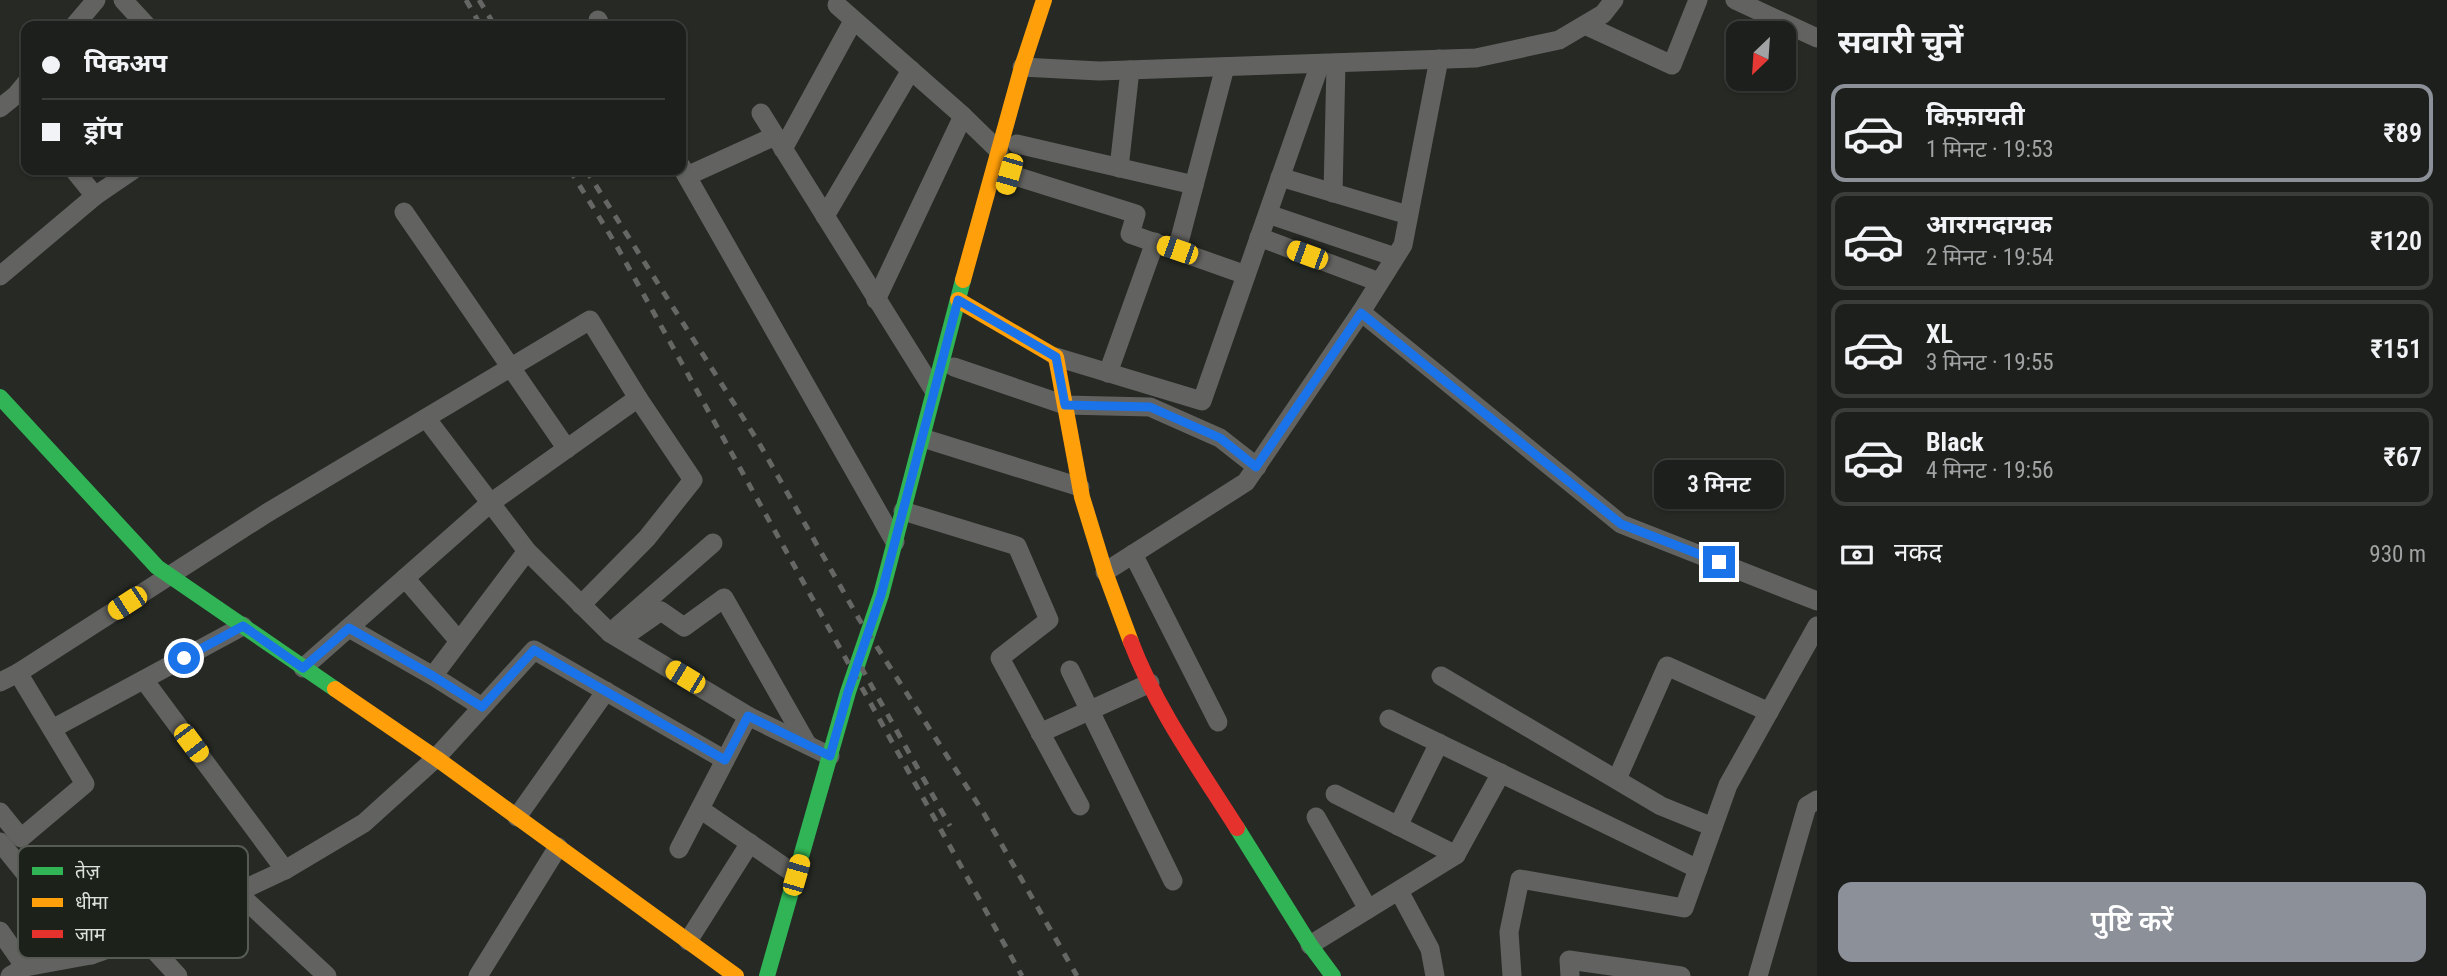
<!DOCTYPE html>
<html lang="hi">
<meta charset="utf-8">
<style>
body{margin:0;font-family:"Roboto Condensed","Noto Sans Devanagari",sans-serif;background:#252724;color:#f1f3f6;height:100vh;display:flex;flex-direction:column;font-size:26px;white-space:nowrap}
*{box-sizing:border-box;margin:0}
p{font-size:23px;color:#a0a2a3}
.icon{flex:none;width:38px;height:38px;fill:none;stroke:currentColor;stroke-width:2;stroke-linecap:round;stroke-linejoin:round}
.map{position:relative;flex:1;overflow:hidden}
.side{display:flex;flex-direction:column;background:#1c1f1b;width:630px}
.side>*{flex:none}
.banner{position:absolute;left:21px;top:21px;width:665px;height:154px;border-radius:14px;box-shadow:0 2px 5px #0004,0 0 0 2px #3a3d3a;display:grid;align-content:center;height:154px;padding:0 21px;background:#1c1f1b}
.needle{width:46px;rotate:205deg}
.tools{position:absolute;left:1726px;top:21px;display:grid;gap:14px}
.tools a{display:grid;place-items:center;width:70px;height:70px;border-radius:14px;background:#1c1f1b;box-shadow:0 2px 5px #0004,0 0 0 2px #3a3d3a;font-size:35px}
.end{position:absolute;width:32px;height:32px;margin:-16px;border:9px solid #1a73e8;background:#fff;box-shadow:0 0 0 4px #fff}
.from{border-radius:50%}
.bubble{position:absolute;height:49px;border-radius:14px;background:#1c1f1b;box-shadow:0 2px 5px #0004,0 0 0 2px #3a3d3a;font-size:23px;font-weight:600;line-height:49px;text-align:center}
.car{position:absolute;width:21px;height:42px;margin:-21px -10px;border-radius:9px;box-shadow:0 0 5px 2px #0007;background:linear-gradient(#f5c518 24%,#345 0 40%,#f5c518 0 76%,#345 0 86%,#f5c518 0)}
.banner b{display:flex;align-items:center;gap:24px;height:66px;font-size:26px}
.banner b+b{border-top:2px solid #3a3d3a}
.banner i{width:18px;height:18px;background:#f1f3f6}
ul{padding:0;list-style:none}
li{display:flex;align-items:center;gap:21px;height:98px;margin:0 14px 10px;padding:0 7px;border:4px solid #3a3d3a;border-radius:14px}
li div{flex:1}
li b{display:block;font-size:26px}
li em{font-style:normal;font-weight:600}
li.on{border-color:#8c9099}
li>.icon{width:63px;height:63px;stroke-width:1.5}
h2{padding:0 21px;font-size:32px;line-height:84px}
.pay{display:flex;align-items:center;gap:18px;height:77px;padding:0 21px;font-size:26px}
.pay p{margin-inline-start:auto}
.button{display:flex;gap:14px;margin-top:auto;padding:14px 21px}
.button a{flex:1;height:80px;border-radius:14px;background:#8c9099;color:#fff;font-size:28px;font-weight:600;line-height:80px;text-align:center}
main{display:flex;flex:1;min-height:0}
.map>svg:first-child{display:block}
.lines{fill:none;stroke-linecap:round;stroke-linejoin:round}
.street{stroke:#626360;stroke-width:19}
.fast{stroke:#30b455;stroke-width:16}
.slow{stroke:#ff9f0a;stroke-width:16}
.jam{stroke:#e5322d;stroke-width:16}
.rail{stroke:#666765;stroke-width:5;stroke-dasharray:9 9;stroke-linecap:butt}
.route{stroke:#1a73e8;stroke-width:9}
.key{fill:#1c211a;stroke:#565b54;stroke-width:2}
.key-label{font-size:19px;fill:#dde1dc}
</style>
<main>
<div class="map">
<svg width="1817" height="976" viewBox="0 0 1817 976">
<rect width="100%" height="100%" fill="#262924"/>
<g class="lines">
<g class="street">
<polyline points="123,0 147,26"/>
<polyline points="1735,0 1817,38"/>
<polyline points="837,5 963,116 999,151"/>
<polyline points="598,20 601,26"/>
<polyline points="1585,25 1672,65 1698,0"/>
<polyline points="74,26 96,0"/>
<polyline points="1022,67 1099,71 1476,58 1559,40 1603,14 1614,0"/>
<polyline points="0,108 16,95 26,83"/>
<polyline points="761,113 933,389"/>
<polyline points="1017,144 1194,185"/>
<polyline points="783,149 853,21"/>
<polyline points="681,166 895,542"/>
<polyline points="1119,168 1130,70"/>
<polyline points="74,170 95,196"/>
<polyline points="1009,174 1136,214 1130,234 1246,275"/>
<polyline points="687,176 775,136"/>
<polyline points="1280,177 1408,215"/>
<polyline points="1333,193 1336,63"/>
<polyline points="404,212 567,449"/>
<polyline points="1268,214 1395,257"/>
<polyline points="825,216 911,70"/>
<polyline points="1259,237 1379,282"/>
<polyline points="1177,250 1225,67"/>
<polyline points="0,276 95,196 133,170"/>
<polyline points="876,300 963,116"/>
<polyline points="1361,312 1621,524 1817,601"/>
<polyline points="1056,357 1202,401 1320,64"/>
<polyline points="954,367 1065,405 1150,407 1220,438 1257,467"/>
<polyline points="1108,373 1155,242"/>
<polyline points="426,418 527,551 610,633 748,716 830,756"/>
<polyline points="929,440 1080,487"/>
<polyline points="903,511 1017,546 1049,620 1000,658 1080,806"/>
<polyline points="1133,554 1218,722"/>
<polyline points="1105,572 1246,482 1361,312 1403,245 1439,59"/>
<polyline points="405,578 459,641"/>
<polyline points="349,628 433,676 482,707"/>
<polyline points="610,633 713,543"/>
<polyline points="621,639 661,611 684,627 724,598 807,744"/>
<polyline points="303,668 489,504 638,398"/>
<polyline points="1070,670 1173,881"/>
<polyline points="433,676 527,551"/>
<polyline points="1441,676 1661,806 1713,827"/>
<polyline points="144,680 285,870"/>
<polyline points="0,682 18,673 267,513 590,320 638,398 693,480 647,538 581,605"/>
<polyline points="1389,719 1698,869"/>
<polyline points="52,729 243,626"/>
<polyline points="1040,733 1150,683"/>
<polyline points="1617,779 1667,666 1769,712"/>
<polyline points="1335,794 1456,855"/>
<polyline points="700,809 796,875"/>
<polyline points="0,812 21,838 85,784 18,673"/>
<polyline points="517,817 606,691"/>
<polyline points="1316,817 1368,909"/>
<polyline points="1398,826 1439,743"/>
<polyline points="0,842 91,955"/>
<polyline points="679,849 748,716"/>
<polyline points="1399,891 1430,949 1435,976"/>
<polyline points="238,893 327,976"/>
<polyline points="0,931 25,967"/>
<polyline points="142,937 178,976"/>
<polyline points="688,941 750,843"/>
<polyline points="1310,945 1456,855 1501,773"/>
<polyline points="10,976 25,967 91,955 142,937 285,870 364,823 436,758 534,650 725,760"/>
<polyline points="478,976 558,847"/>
<polyline points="1512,976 1509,932 1520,879 1684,908 1728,785 1817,626"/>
<polyline points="1570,976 1569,960 1681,976"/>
<polyline points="1758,976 1807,806 1817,800"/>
</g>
<g class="fast">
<polyline points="0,397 157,567 335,689"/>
<polyline points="1237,828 1310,945 1333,976"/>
<polyline points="767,976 848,692 881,595 963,280"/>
</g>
<g class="slow">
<polyline points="963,280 1022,67 1044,0"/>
<polyline points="958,300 1056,357 1082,497 1105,572 1131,642"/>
<polyline points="335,689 436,758 736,976"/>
</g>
<path class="jam" d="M1131 642C1156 708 1199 768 1237 828"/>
<g class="rail">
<polyline points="466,0 481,26"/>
<polyline points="479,0 495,26"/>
<polyline points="570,170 615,243 1022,976"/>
<polyline points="586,170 759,443 859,619 983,812 1077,976"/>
<polyline points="861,667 950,826"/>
</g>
</g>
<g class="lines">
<polyline class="route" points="184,658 243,626 303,668 349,628 433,676 482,707 534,650 725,760 748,716 830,756 848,692 881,595 958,300 1056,357 1065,405 1150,407 1220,438 1256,467 1361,313 1621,524 1719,562"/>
</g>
<rect x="18" y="846" width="230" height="112" rx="10" class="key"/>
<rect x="32" y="867" width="31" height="8" fill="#30b455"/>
<rect x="32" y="898" width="31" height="9" fill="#ff9f0a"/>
<rect x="32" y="930" width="31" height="8" fill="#e5322d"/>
<g class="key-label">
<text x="75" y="878">तेज़</text>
<text x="75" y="909">धीमा</text>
<text x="75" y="941">जाम</text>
</g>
</svg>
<div class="tools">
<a><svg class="needle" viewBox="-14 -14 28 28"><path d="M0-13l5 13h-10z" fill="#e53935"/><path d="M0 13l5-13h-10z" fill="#a0a2a3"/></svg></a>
</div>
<i class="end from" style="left:184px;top:658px"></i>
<i class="end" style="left:1719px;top:562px"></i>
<div class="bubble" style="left:1654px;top:460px;width:130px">3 मिनट</div>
<i class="car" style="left:1009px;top:174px;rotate:196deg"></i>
<i class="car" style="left:1177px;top:250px;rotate:289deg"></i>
<i class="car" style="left:1307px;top:255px;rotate:290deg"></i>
<i class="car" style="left:127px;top:603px;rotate:237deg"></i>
<i class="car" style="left:685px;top:677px;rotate:301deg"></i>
<i class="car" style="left:191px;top:743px;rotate:143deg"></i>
<i class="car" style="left:796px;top:875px;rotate:16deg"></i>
<div class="banner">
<b><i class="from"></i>पिकअप</b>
<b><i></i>ड्रॉप</b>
</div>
</div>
<section class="side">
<h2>सवारी चुनें</h2>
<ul>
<li class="on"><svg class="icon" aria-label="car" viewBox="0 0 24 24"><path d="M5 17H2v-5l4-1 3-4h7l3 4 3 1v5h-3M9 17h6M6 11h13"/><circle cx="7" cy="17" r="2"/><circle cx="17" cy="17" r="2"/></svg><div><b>किफ़ायती</b><p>1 मिनट · 19:53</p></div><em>₹89</em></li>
<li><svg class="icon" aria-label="car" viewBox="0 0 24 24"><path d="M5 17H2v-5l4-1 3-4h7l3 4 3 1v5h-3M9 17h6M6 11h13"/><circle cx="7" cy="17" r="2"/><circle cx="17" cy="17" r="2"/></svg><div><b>आरामदायक</b><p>2 मिनट · 19:54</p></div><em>₹120</em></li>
<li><svg class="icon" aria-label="car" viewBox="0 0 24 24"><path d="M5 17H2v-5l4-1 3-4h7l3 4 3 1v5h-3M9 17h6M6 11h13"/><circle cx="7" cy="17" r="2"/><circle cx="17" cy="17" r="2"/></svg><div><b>XL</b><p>3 मिनट · 19:55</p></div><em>₹151</em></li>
<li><svg class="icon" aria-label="car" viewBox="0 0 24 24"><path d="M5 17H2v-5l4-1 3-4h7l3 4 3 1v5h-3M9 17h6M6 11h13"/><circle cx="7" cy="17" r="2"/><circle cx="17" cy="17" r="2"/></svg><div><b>Black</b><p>4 मिनट · 19:56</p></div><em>₹67</em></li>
</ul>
<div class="pay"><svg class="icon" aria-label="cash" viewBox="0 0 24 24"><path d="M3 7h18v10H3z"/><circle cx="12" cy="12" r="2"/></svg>नकद<p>930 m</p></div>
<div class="button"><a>पुष्टि करें</a></div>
</section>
</main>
